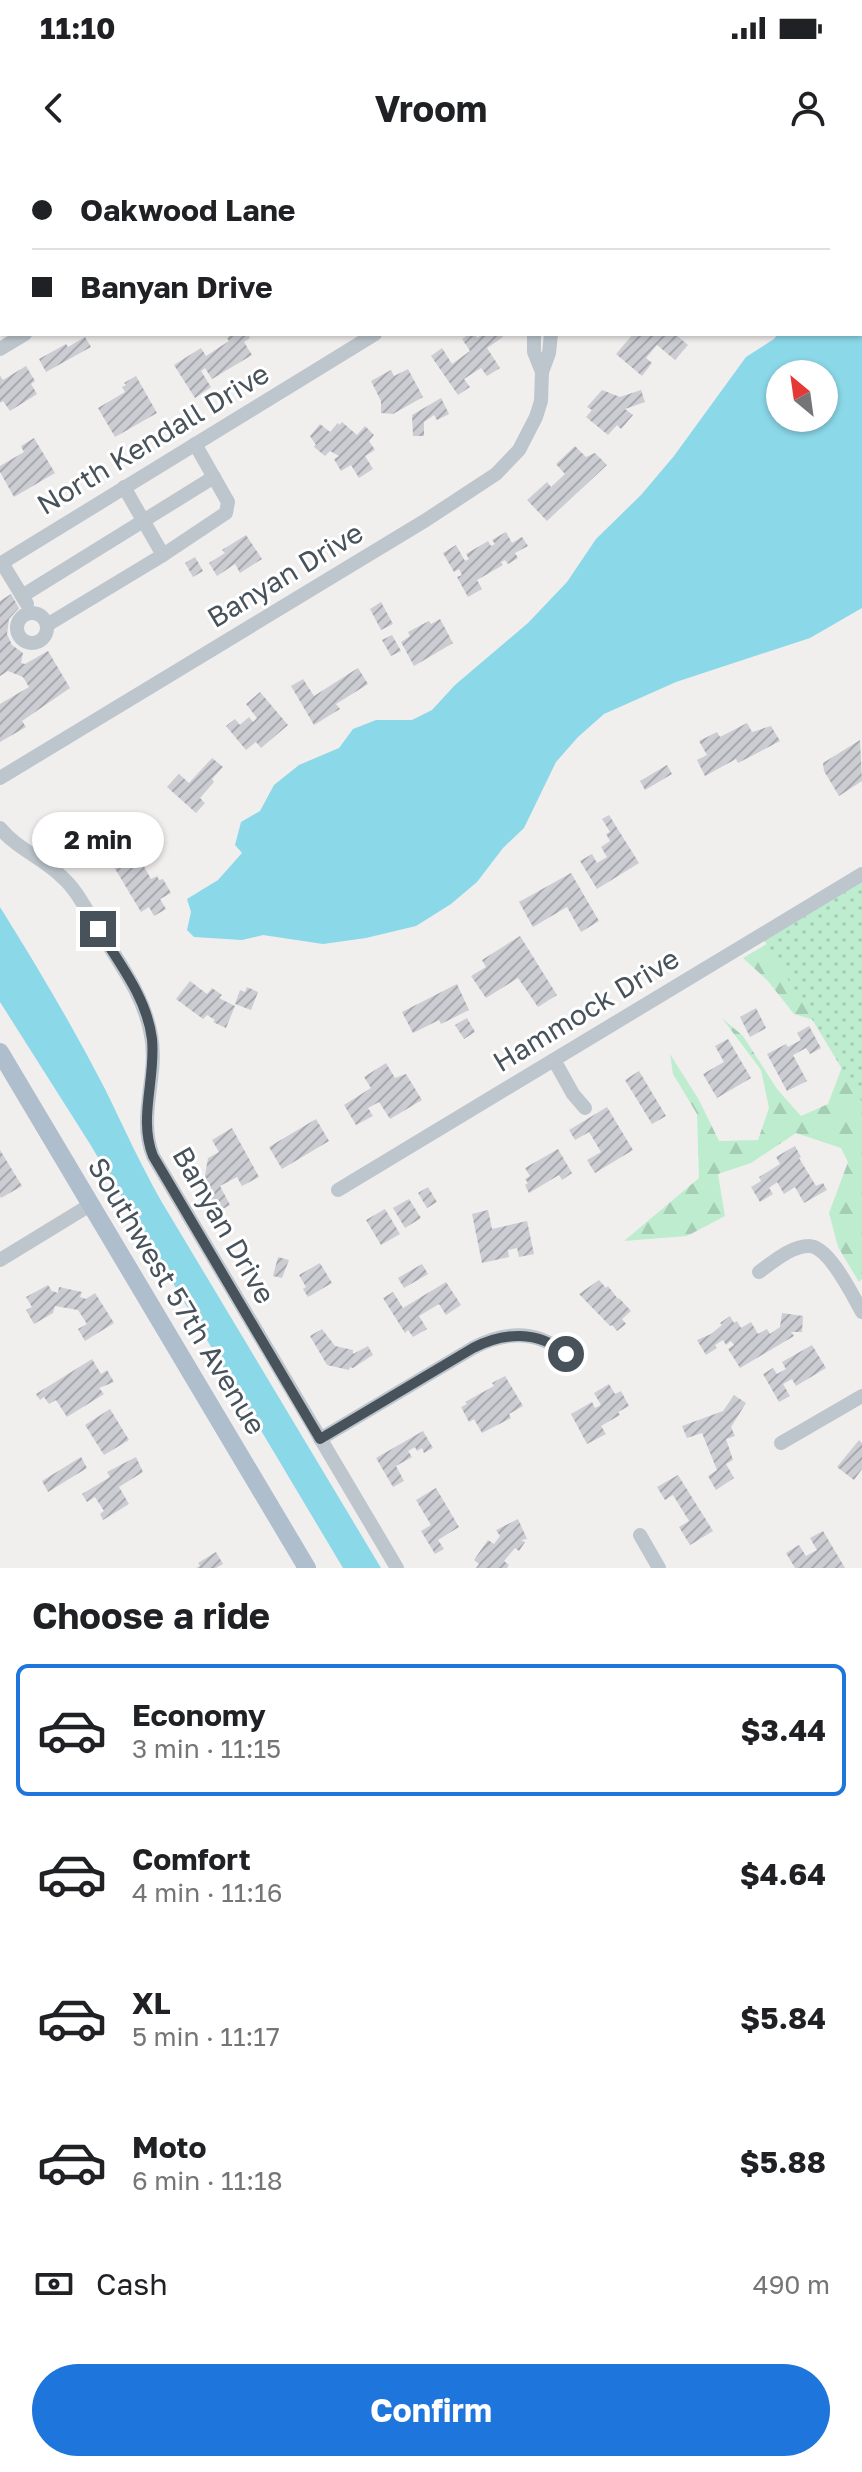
<!DOCTYPE html>
<meta charset="utf-8">
<style>
body{margin:0;font-family:"Golos Text",sans-serif;background:#f2f2f2;color:#202124;height:100vh;display:flex;flex-direction:column;font-size:30px;white-space:nowrap}
*{box-sizing:border-box;margin:0}
p{font-size:26px;color:#757577}
.icon{flex:none;width:44px;height:44px;fill:none;stroke:currentColor;stroke-width:2;stroke-linecap:round;stroke-linejoin:round}
.map{position:relative;height:1408px;overflow:hidden}
.side{display:flex;flex-direction:column;background:#fff;flex:1}
.side>*{flex:none}
.banner{position:absolute;left:0px;top:0px;width:862px;height:176px;box-shadow:0 2px 6px #0004;display:grid;align-content:center;height:176px;padding:0 32px;background:#fff}
.needle{width:52px;rotate:331deg}
.tools{position:absolute;left:766px;top:200px;display:grid;gap:16px}
.tools a{display:grid;place-items:center;width:72px;height:72px;border-radius:50%;background:#fff;box-shadow:0 2px 6px #0004;font-size:40px}
.end{position:absolute;width:36px;height:36px;margin:-18px;border:10px solid #47525b;background:#fff;box-shadow:0 0 0 4px #fff}
.from{border-radius:50%}
.bubble{position:absolute;height:56px;border-radius:28px;background:#fff;box-shadow:0 2px 6px #0004;font-size:26px;font-weight:700;line-height:56px;text-align:center}
.banner b{display:flex;align-items:center;gap:28px;height:76px;font-size:30px}
.banner b+b{border-top:2px solid #e0e0e0}
.banner i{width:20px;height:20px;background:#202124}
ul{padding:0;list-style:none}
li{display:flex;align-items:center;gap:24px;height:132px;margin:0 16px 12px;padding:0 16px;border:4px solid transparent;border-radius:12px}
li div{flex:1}
li b{display:block;font-size:30px}
li em{font-style:normal;font-weight:700}
li.selected{border-color:#1e75db}
li>.icon{width:72px;height:72px;stroke-width:1.5}
h2{padding:0 32px;font-size:36px;line-height:96px}
.pay{display:flex;align-items:center;gap:20px;height:88px;padding:0 32px;font-size:30px}
.pay p{margin-inline-start:auto}
.action{display:flex;gap:16px;margin-top:auto;padding:16px 32px}
.action a{flex:1;height:92px;border-radius:48px;background:#1e75db;color:#fff;font-size:32px;font-weight:700;line-height:92px;text-align:center}
.status{display:flex;justify-content:space-between;align-items:center;height:56px;padding:0 40px;background:#fff;direction:ltr}
.status svg{height:22px;fill:currentColor}
header{display:flex;justify-content:space-between;align-items:center;height:104px;padding:0 32px;background:#fff;font-size:36px;font-weight:700}
.map>svg:first-child{display:block}
.forest{fill:url(#forest-firs)}
.park{fill:url(#park-dots)}
.water{fill:#8bd8e9;fill-rule:evenodd}
.building{fill:url(#building-hatch)}
.lines{fill:none;stroke-linecap:round;stroke-linejoin:round}
.minor{stroke:#bdc6cd;stroke-width:14}
.major{stroke:#aebecc;stroke-width:18}
.route{stroke:#47525b;stroke-width:10}
.labels{text-anchor:middle;stroke-width:6;stroke-linejoin:round;paint-order:stroke}
.street-label{font-size:28px;fill:#47525b;stroke:#fff}
</style>
<div class="status"><b>11:10</b><svg viewBox="0 0 49 12"><path d="M0 12V9h3v3zM5 12V6h3v6zM10 12V3h3v9zM15 12V0h3v12zM26 1h20v11H26zM47 4h2v5h-2z"/></svg></div>
<header><svg class="icon" aria-label="back" viewBox="0 0 24 24"><path d="M15 5l-7 7 7 7"/></svg>Vroom<svg class="icon" aria-label="person" viewBox="0 0 24 24"><circle cx="12" cy="8" r="4"/><path d="M4 21q1-7 8-7t8 7"/></svg></header>
<div class="map">
<svg width="862" height="1408" viewBox="0 0 862 1408">
<defs>
<pattern id="forest-firs" width="22" height="20" patternUnits="userSpaceOnUse" patternTransform="scale(2)"><rect width="22" height="20" fill="#bdedce"/><path d="M5 1l3.5 6h-7zM16 11l3.5 6h-7z" fill="#a4cdb3"/></pattern>
<pattern id="park-dots" width="8" height="8" patternUnits="userSpaceOnUse" patternTransform="scale(2)"><rect width="8" height="8" fill="#bdedce"/><path d="M2 2h.1M6 6h.1" fill="none" stroke="#a4cdb3" stroke-width="1.8" stroke-linecap="round"/></pattern>
<pattern id="building-hatch" width="6" height="6" patternUnits="userSpaceOnUse" patternTransform="scale(2)"><rect width="6" height="6" fill="#cbcdd3"/><path d="M-1 1l2-2M0 6l6-6M5 7l2-2" fill="none" stroke="#a7a9ae"/></pattern>
</defs>
<rect width="100%" height="100%" fill="#f1eeee"/>
<polygon class="forest" points="862,728 862,1119 859,1122 838,1087 829,1053 848,1002 841,988 796,973 751,1003 718,1014 725,1056 687,1076 624,1081 699,1018 697,954 673,914 670,894 699,940 719,981 758,980 769,948 761,910 722,858 743,876 777,929 801,956 828,944 848,891 840,868 794,854 767,820 743,798"/>
<polygon class="park" points="862,720 862,942 763,778"/>
<g class="water">
<path d="M862 107V448L810 478 676 522 604 554 578 577 556 602 524 668 503 688 477 722 451 744 416 766 366 778 323 784 263 775 242 780 194 777 187 770 191 752 187 739 218 720 242 693 235 685 241 662 260 651 274 625 299 605 339 588 353 569 376 560H412L432 550 455 525 528 463 567 422 596 379 641 335 674 296 746 197 774 179 778 174H860V108ZM780 214H824V258H780Z"/>
<path d="M0 747C37 806 73 867 105 929 123 966 140 1003 160 1039L381 1408H343L90 984 0 842Z"/>
</g>
<g class="building">
<polygon points="233,174 248,174 250,178 244,182 252,195 212,219 205,208 201,211 211,227 195,238 174,205 201,188 206,196 229,181 227,178"/>
<polygon points="469,174 475,174 477,178 483,174 501,174 503,177 487,188 500,208 487,216 481,208 464,219 470,227 458,235 431,196 442,188 452,204 470,191 462,179"/>
<polygon points="633,174 675,174 688,185 675,200 657,185 646,198 652,203 642,216 616,194"/>
<polygon points="85,177 91,187 46,212 39,199 66,184 68,187"/>
<polygon points="26,206 35,221 31,224 37,234 10,251 3,241 0,243 0,216 3,220"/>
<polygon points="408,209 423,237 393,254 381,253 381,241 371,221 391,210 394,216"/>
<polygon points="136,216 157,253 115,277 98,248 125,232 122,227 126,225 124,223"/>
<polygon points="602,230 620,237 641,230 645,242 625,249 633,255 621,269 617,265 608,275 586,257 592,250 587,247"/>
<polygon points="441,238 449,254 437,260 434,255 424,262 424,276 413,276 412,255"/>
<polygon points="342,262 357,275 365,266 374,275 369,281 375,290 365,296 373,309 359,318 351,305 341,311 334,299 339,296 330,291 325,296 314,287 316,285 310,276 320,264 330,272 338,263 339,265"/>
<polygon points="34,278 55,313 14,337 0,312 0,306 24,292 21,286"/>
<polygon points="575,286 586,297 595,293 607,305 547,361 527,340 547,322 551,327 565,314 556,304"/>
<polygon points="506,372 512,383 522,377 528,386 515,393 518,398 508,404 505,400 501,402 503,405 477,420 482,429 468,437 457,417 462,415 459,409 454,412 443,393 456,385 465,401 469,399 466,394 488,381 491,386 495,384 492,380"/>
<polygon points="246,375 262,399 240,413 235,404 217,416 209,403 225,393 222,390"/>
<polygon points="195,397 203,411 193,417 185,403"/>
<polygon points="11,434 19,448 9,459 7,474 12,485 23,493 21,503 25,504 48,491 70,528 22,561 26,567 0,582 0,544 29,527 23,517 8,511 0,516 0,441"/>
<polygon points="381,442 393,464 381,470 370,449"/>
<polygon points="440,459 453,483 414,506 401,482 410,476 408,472 429,461 431,464"/>
<polygon points="392,475 401,491 391,496 382,480"/>
<polygon points="358,508 368,524 336,544 340,549 314,565 291,526 303,519 314,536"/>
<polygon points="260,532 288,565 261,588 256,582 246,590 226,566 235,559 240,565 249,557 253,562 257,558 246,544"/>
<polygon points="747,563 752,572 771,566 780,581 738,603 736,599 705,616 697,600 707,595 699,581 717,572 720,577"/>
<polygon points="860,580 862,621 839,636 824,611 823,603"/>
<polygon points="212,598 223,607 212,619 214,622 200,638 205,643 196,653 167,627 179,614 189,623"/>
<polygon points="667,605 672,614 645,630 640,621"/>
<polygon points="609,655 639,703 597,729 580,701 592,694 597,703 607,697 601,687 610,681 606,674 610,672 602,659"/>
<polygon points="126,687 133,699 138,696 151,719 157,716 159,720 163,719 171,733 160,739 166,749 154,756 149,747 141,752 108,697"/>
<polygon points="571,713 599,761 581,772 567,747 533,767 519,742"/>
<polygon points="520,776 557,835 538,847 518,818 486,838 471,816 486,807 482,800"/>
<polygon points="190,821 207,834 212,828 222,835 219,838 235,846 226,868 213,862 215,860 207,855 203,859 176,839"/>
<polygon points="457,824 469,850 441,864 439,860 413,873 402,852"/>
<polygon points="247,827 258,832 251,850 235,844 240,830 245,832"/>
<polygon points="756,848 766,868 750,877 740,857"/>
<polygon points="467,858 475,872 464,879 455,865"/>
<polygon points="809,866 821,888 810,894 806,888 793,895 807,921 787,931 767,894 786,884 788,887 801,880 797,873"/>
<polygon points="728,879 751,918 717,938 703,914 724,902 715,886"/>
<polygon points="386,903 395,918 406,914 422,940 390,959 379,942 368,948 373,956 356,965 344,945 371,928 364,917"/>
<polygon points="639,911 666,956 652,964 625,920"/>
<polygon points="607,947 633,990 595,1013 587,1000 601,992 589,972 575,980 569,970"/>
<polygon points="316,959 329,981 282,1009 269,987"/>
<polygon points="232,968 259,1017 242,1026 237,1017 220,1026 230,1045 214,1054 202,1033 208,998 219,992 212,980"/>
<polygon points="795,986 801,997 799,998 816,1026 823,1023 827,1030 804,1043 795,1027 784,1034 777,1022 769,1028 773,1034 760,1042 751,1027 761,1021 759,1017 780,1004 776,997"/>
<polygon points="558,989 572,1013 562,1020 559,1015 529,1033 525,1025 528,1023 525,1019 530,1016 525,1008"/>
<polygon points="0,990 22,1026 1,1038 0,1036"/>
<polygon points="428,1027 437,1042 427,1048 418,1033"/>
<polygon points="409,1039 421,1058 405,1068 393,1048"/>
<polygon points="385,1049 400,1074 381,1085 366,1060"/>
<polygon points="488,1050 492,1069 527,1061 534,1094 519,1097 517,1088 508,1090 509,1097 482,1103 472,1054"/>
<polygon points="278,1097 289,1100 282,1118 273,1116"/>
<polygon points="320,1103 332,1123 308,1137 303,1129 306,1127 299,1115"/>
<polygon points="422,1104 428,1114 404,1128 398,1118"/>
<polygon points="599,1120 606,1128 608,1126 618,1139 619,1138 631,1151 622,1159 626,1164 617,1171 612,1165 610,1166 579,1134"/>
<polygon points="446,1122 461,1145 446,1155 439,1144 419,1156 427,1169 413,1177 408,1170 405,1173 383,1138 393,1132 403,1148"/>
<polygon points="48,1125 52,1131 58,1133 59,1127 82,1132 80,1137 86,1139 95,1133 114,1163 85,1181 78,1169 87,1164 78,1150 55,1146 53,1153 34,1164 26,1150 32,1147 26,1137"/>
<polygon points="782,1153 803,1156 802,1172 791,1172 794,1176 740,1208 728,1189 734,1185 731,1181 726,1185 723,1180 715,1185 717,1188 706,1195 697,1180 711,1174 722,1165 720,1163 730,1156 734,1163 737,1161 741,1168 751,1162 758,1174 767,1169 770,1174 780,1167"/>
<polygon points="322,1169 335,1186 353,1190 353,1194 368,1186 373,1195 353,1208 350,1207 349,1210 327,1205 310,1176"/>
<polygon points="812,1185 826,1208 796,1226 792,1219 783,1224 790,1236 779,1242 763,1214 773,1208 777,1214 786,1209 782,1202"/>
<polygon points="92,1199 101,1214 107,1210 114,1222 99,1228 104,1234 67,1257 56,1240 49,1244 44,1237 40,1240 36,1234"/>
<polygon points="505,1216 523,1246 509,1254 511,1258 482,1273 474,1259 469,1262 461,1247 467,1244 465,1242 494,1226 492,1223"/>
<polygon points="609,1224 615,1234 621,1231 629,1246 618,1252 620,1255 601,1266 606,1274 587,1284 571,1254 592,1242 595,1248 601,1245 594,1233"/>
<polygon points="734,1235 746,1243 731,1267 735,1276 726,1279 733,1300 726,1304 734,1318 716,1330 708,1316 717,1310 702,1273 687,1278 682,1266 723,1251"/>
<polygon points="110,1249 129,1280 104,1295 85,1265"/>
<polygon points="423,1271 433,1288 424,1293 422,1288 417,1291 415,1287 408,1291 412,1297 396,1306 404,1321 393,1327 376,1298"/>
<polygon points="859,1280 862,1283 862,1309 854,1320 837,1307"/>
<polygon points="81,1297 87,1308 48,1332 42,1321"/>
<polygon points="136,1297 143,1312 119,1327 129,1344 103,1360 100,1354 104,1351 95,1337 87,1342 82,1334 110,1317 107,1312"/>
<polygon points="678,1315 713,1371 690,1385 679,1367 689,1361 673,1335 665,1340 657,1327"/>
<polygon points="436,1328 459,1367 438,1380 444,1389 435,1394 421,1371 431,1365 416,1340"/>
<polygon points="518,1359 527,1379 521,1380 525,1382 519,1391 515,1388 504,1401 509,1405 507,1408 476,1408 479,1404 474,1400 488,1380 494,1384 500,1376 496,1370"/>
<polygon points="823,1371 845,1408 795,1408 786,1393 799,1385 806,1396 817,1390 810,1378"/>
<polygon points="216,1392 223,1404 216,1408 196,1408 200,1406 198,1403"/>
</g>
<g class="lines">
<g class="minor">
<polyline points="91,0 92,2"/>
<polyline points="291,0 292,2"/>
<polyline points="516,0 517,2"/>
<polyline points="20,2 23,0"/>
<polyline points="659,2 662,0"/>
<polyline points="0,14 2,13"/>
<polyline points="534,174 534,192 542,212"/>
<polyline points="0,189 25,174"/>
<polyline points="124,327 163,395"/>
<polyline points="2,403 27,444"/>
<polyline points="0,404 375,174"/>
<polyline points="22,436 214,317"/>
<circle cx="32" cy="468" r="15"/>
<polyline points="47,465 163,395 226,353 228,342 195,284"/>
<polyline points="0,618 426,360 496,314 519,290 536,257 541,241 542,212 549,193 551,174"/>
<path d="M0 668C17 689 43 698 62 717 77 730 86 750 97 767 118 801 144 835 151 875 159 916 137 956 153 996L397 1408"/>
<polyline points="554,900 573,934 585,948"/>
<polyline points="338,1030 862,714"/>
<polyline points="0,1100 90,1045"/>
<path d="M759 1112C773 1102 791 1086 809 1086 829 1086 853 1136 862 1152"/>
<path d="M320 1279 473 1188C505 1171 537 1170 566 1194"/>
<polyline points="781,1283 862,1236"/>
<polyline points="640,1375 659,1408"/>
</g>
<polyline class="major" points="0,892 307,1408"/>
</g>
<g class="lines">
<path class="route" d="M98 769C119 803 147 838 152 879 156 919 138 958 153 996L320 1279 473 1188C504 1172 538 1170 566 1194"/>
</g>
<g class="labels">
<g class="street-label">
<text transform="translate(153 279) rotate(-31)" y="10">North Kendall Drive</text>
<text transform="translate(285 415) rotate(-31)" y="10">Banyan Drive</text>
<text transform="translate(586 850) rotate(-31)" y="10">Hammock Drive</text>
<text transform="translate(224 1065) rotate(60)" y="10">Banyan Drive</text>
<text transform="translate(177 1136) rotate(59)" y="10">Southwest 57th Avenue</text>
</g>
</g>
</svg>
<div class="tools">
<a><svg class="needle" viewBox="-14 -14 28 28"><path d="M0-13l5 13h-10z" fill="#e53935"/><path d="M0 13l5-13h-10z" fill="#757577"/></svg></a>
</div>
<i class="end from" style="left:566px;top:1194px"></i>
<i class="end" style="left:98px;top:769px"></i>
<div class="bubble" style="left:32px;top:652px;width:132px">2 min</div>
<div class="banner">
<b><i class="from"></i>Oakwood Lane</b>
<b><i></i>Banyan Drive</b>
</div>
</div>
<section class="side">
<h2>Choose a ride</h2>
<ul>
<li class="selected"><svg class="icon" aria-label="car" viewBox="0 0 24 24"><path d="M5 17H2v-5l4-1 3-4h7l3 4 3 1v5h-3M9 17h6M6 11h13"/><circle cx="7" cy="17" r="2"/><circle cx="17" cy="17" r="2"/></svg><div><b>Economy</b><p>3 min · 11:15</p></div><em>$3.44</em></li>
<li><svg class="icon" aria-label="car" viewBox="0 0 24 24"><path d="M5 17H2v-5l4-1 3-4h7l3 4 3 1v5h-3M9 17h6M6 11h13"/><circle cx="7" cy="17" r="2"/><circle cx="17" cy="17" r="2"/></svg><div><b>Comfort</b><p>4 min · 11:16</p></div><em>$4.64</em></li>
<li><svg class="icon" aria-label="car" viewBox="0 0 24 24"><path d="M5 17H2v-5l4-1 3-4h7l3 4 3 1v5h-3M9 17h6M6 11h13"/><circle cx="7" cy="17" r="2"/><circle cx="17" cy="17" r="2"/></svg><div><b>XL</b><p>5 min · 11:17</p></div><em>$5.84</em></li>
<li><svg class="icon" aria-label="car" viewBox="0 0 24 24"><path d="M5 17H2v-5l4-1 3-4h7l3 4 3 1v5h-3M9 17h6M6 11h13"/><circle cx="7" cy="17" r="2"/><circle cx="17" cy="17" r="2"/></svg><div><b>Moto</b><p>6 min · 11:18</p></div><em>$5.88</em></li>
</ul>
<div class="pay"><svg class="icon" aria-label="cash" viewBox="0 0 24 24"><path d="M3 7h18v10H3z"/><circle cx="12" cy="12" r="2"/></svg>Cash<p>490 m</p></div>
<div class="action"><a>Confirm</a></div>
</section>
